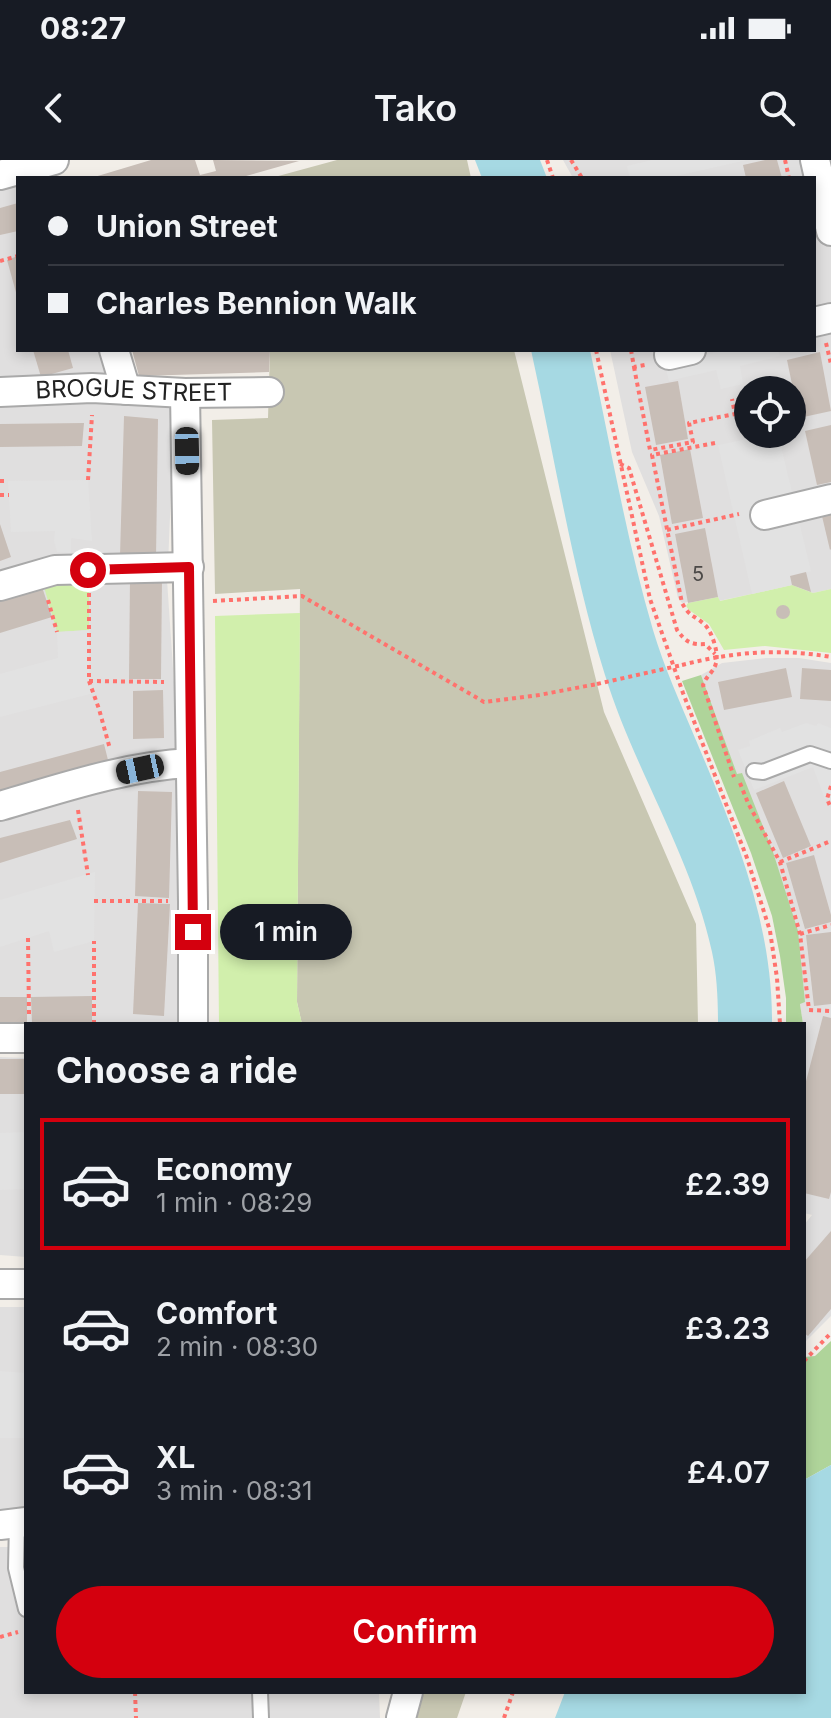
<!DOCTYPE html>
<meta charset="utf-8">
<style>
body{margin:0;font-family:Inter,sans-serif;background:#20242c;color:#f1f3f6;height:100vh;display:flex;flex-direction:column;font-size:30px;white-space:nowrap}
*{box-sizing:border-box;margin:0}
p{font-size:26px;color:#9ea1a6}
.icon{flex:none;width:44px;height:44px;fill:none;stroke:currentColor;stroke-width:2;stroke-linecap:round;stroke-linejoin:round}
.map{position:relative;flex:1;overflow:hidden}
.details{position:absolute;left:24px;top:862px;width:782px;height:672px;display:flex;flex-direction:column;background:#171b24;border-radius:0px;box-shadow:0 4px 12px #0003}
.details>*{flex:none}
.hud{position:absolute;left:16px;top:16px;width:800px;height:176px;border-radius:0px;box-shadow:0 4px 12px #0003;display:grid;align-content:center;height:176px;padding:0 32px;background:#171b24}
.buttons{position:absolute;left:734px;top:216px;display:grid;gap:16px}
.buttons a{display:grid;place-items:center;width:72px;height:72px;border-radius:50%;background:#171b24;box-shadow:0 4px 12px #0003;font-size:40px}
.end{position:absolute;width:36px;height:36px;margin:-18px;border:10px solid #d4000e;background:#fff;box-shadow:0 0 0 4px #fff}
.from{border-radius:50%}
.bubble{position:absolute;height:56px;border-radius:28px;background:#171b24;box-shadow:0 4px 12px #0003;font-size:26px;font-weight:600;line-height:56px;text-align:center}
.car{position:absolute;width:24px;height:48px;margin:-24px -12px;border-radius:10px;box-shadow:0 0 6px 2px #0007;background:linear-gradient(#222 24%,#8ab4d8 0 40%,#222 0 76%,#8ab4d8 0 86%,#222 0)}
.hud b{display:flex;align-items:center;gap:28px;height:76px;font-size:30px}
.hud b+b{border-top:2px solid #363941}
.hud i{width:20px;height:20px;background:#f1f3f6}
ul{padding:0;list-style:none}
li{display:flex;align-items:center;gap:24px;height:132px;margin:0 16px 12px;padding:0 16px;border:4px solid transparent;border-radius:0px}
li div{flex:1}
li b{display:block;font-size:30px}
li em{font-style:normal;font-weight:600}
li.current{border-color:#d4000e}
li>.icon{width:72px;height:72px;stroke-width:1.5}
h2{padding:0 32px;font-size:36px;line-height:96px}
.primary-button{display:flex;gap:16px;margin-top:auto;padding:16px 32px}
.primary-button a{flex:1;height:92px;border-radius:48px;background:#d4000e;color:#fff;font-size:32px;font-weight:600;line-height:92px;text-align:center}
.status{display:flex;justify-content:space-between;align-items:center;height:56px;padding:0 40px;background:#171b24;direction:ltr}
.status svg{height:22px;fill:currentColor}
header{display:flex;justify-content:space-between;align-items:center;height:104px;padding:0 32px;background:#171b24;font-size:36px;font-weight:600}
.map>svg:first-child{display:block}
.residential{fill:#e0dfdf;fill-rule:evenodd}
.construction{fill:#c8c7b2}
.grass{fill:#d1efac}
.forest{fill:#afd49a}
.parking{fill:#e2e2e2}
.water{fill:#a6d9e3}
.building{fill:#c8beb7}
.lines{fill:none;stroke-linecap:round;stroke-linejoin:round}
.lane-casing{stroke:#a9a9a9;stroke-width:18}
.street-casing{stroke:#a9a9a9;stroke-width:32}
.path{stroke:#ff726d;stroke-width:4;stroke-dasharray:4 4;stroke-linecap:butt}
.lane{stroke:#fff;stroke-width:14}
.street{stroke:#fff;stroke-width:28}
.path-bridge{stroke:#ff726d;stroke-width:4;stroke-dasharray:4 4;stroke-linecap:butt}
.route{stroke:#d4000e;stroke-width:10}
.labels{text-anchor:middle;stroke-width:7;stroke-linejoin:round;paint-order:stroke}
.number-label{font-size:20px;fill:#4c4947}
.street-label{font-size:24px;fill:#222;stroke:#fff}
</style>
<div class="status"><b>08:27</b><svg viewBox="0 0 49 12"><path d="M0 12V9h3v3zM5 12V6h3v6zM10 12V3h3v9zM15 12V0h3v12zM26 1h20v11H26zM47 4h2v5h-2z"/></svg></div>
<header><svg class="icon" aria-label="back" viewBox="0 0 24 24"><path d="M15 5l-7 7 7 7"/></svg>Tako<svg class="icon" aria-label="search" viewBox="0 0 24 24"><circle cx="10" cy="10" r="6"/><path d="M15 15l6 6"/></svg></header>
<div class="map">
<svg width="831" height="1558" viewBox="0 0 831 1558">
<rect width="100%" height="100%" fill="#f2eee8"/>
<g class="residential">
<path d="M563 0H831V429L813 433 792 425 719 441 718 437 682 443 678 438 659 356 632 292 610 190H814V18H573ZM748 230H792V274H748Z"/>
<polygon points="18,23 18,190 107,190 115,218 0,225 0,28"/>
<polygon points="175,235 168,405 0,418 0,236"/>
<polygon points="53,413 167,420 179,597 0,641 0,429"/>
<polygon points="766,498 799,498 831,503 831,1156 804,1183 804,1065 812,1055 804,1053 804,864 803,864 800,844 741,613 737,615 701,515 722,503"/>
<polygon points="183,608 180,864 26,864 0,869 0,652"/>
<polygon points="0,897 26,898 26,1097 0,1095"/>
<polygon points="0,1147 26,1147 26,1349 0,1351"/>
<polygon points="0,1387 26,1387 26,1532 379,1532 380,1558 0,1558"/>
</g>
<g class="construction">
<polygon points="337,0 467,0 471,18 271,18"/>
<polygon points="270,190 514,190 604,552 696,764 698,864 302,864 297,842 300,429 215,434 212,260 268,258"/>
<polygon points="421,1532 466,1532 457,1558 414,1558"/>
</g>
<g class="grass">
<polygon points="64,423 89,423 89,470 57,472 44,427"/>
<polygon points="792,425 813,433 831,429 831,493 765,486 724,490 709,464 689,450 686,446 688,443 718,437 720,441"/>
<polygon points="300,453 297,842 302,864 219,864 215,456"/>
</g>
<g class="forest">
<polygon points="701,515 737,614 742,613 773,692 798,771 805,842 800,844 803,864 786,864 786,838 780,796 772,756 751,693 682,521"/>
<polygon points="831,1181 831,1305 804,1320 804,1197 815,1196"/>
</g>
<g class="parking">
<polygon points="652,0 747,0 667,18 630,18 627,6"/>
<polygon points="726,190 778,190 780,196 740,206 743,224 721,229 716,210 669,221 665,204"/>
<polygon points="773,274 778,274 811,411 791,416 792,425 752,434 718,285"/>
<polygon points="88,320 92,381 71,378 71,393 57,392 54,381 55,371 11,372 8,321"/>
<polygon points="89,470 89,521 94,533 0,557 0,514 58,498 57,472"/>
<polygon points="806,563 816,566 818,563 831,568 831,640 825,639 813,607 754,630 738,590 750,586 749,581 780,568 782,572"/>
<polygon points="95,712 94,781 54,792 49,771 0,787 0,740"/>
<polygon points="26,972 26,1029 0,1030 0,973"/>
<polygon points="0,1211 26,1213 26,1278 0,1278"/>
</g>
<g class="water">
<polygon points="475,0 540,0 547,18 482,18"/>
<path d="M531 190H590C610 283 626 378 653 470 664 507 680 542 695 578 734 670 773 762 772 864H718C718 840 717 815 712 792 691 695 634 609 605 515 572 410 555 298 531 190Z"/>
<polygon points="831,1305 831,1558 555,1558 565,1532 804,1532 804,1320"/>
</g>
<g class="building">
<polygon points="151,0 195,0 200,15 216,11 213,0 299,1 239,18 91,18"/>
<polygon points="765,0 777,0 782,18 746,18 743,5"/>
<polygon points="18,43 18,71 0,75 0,48"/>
<polygon points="18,96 18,136 17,136 7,100"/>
<polygon points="33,190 68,190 73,208 41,217"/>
<polygon points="132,190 270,190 269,212 139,216"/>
<polygon points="820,192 831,251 799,258 787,200"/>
<polygon points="678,221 688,279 656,285 645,227"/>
<polygon points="124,256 158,259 156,399 120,396"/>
<polygon points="84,263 82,286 0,287 0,264"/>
<polygon points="831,265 831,322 817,325 805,271"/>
<polygon points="690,289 703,358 672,364 660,295"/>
<polygon points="831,349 831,389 830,390 821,352"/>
<polygon points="0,364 11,397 0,401"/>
<polygon points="705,368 718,437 688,443 675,374"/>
<polygon points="806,412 811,432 792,425 790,416"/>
<polygon points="130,417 162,417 161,519 129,519"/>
<polygon points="41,424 52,457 0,473 0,437"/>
<circle cx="783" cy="452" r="7"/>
<polygon points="786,508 792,537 724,550 718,522"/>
<polygon points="802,508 831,510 831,541 800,539"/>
<polygon points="163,530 164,578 133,579 133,531"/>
<polygon points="104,584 110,608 0,637 0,612"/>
<polygon points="784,621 811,686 783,698 756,633"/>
<polygon points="138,631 172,632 169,738 135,736"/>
<polygon points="70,660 77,679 0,703 0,678"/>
<polygon points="814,695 831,755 831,762 805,769 786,703"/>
<polygon points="138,743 170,744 164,856 133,854"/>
<polygon points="831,772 831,844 814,846 806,775"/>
<polygon points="92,836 92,864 32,864 31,837"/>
<rect x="0" y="837" width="27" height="26"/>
<polygon points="823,856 831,858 831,1032 829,1039 804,1033 804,929"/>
<rect x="0" y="899" width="26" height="35"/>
<polygon points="831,1071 831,1149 808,1176 804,1173 804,1102"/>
</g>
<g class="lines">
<defs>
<g id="lane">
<polyline points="754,611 763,612 810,594 831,601"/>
<polyline points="17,1362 16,1408 26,1449"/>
<polyline points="260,1532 261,1558"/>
</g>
<g id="street">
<polyline points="815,0 831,71"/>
<polyline points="0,15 54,0"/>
<polyline points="814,162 831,158"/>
<polyline points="114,190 126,230"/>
<polyline points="669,195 691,190"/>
<path id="s1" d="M0 232 92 228 185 233 269 232"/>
<polyline points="185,233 193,742 193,864"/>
<polyline points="765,355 831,339"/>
<polyline points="0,426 55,410 189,407"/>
<path d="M0 646C62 628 126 606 190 603"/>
<polyline points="0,878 26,878"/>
<polyline points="0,1124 26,1124"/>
<polyline points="0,1365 26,1362"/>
<polyline points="401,1558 408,1532"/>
</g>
</defs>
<use href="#lane" class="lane-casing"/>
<use href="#street" class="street-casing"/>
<g class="path">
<polyline points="547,0 553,18"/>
<polyline points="571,0 582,18"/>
<polyline points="785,0 789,18"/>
<polyline points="0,101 18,96"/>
<polyline points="826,183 831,204"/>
<polyline points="596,190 650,439 683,533 747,698 770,771 777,818 780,864"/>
<polyline points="631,190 634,207 645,205"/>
<polyline points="634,207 650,290 693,282 689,263 735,254 732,239"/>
<path d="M715 283 652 295 682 443C690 458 695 455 705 465 712 472 719 493 716 503 714 512 706 516 703 525L734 617"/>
<path d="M620 304 629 308 677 470C685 481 690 485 705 484L715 494"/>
<polyline points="88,320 92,255"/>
<polyline points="0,321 8,321"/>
<polyline points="0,335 9,335"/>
<polyline points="667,370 739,354"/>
<polyline points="89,433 89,521 164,522"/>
<polyline points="48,440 57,472"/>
<polyline points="213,441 302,436 484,542 539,535 597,524"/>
<path d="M682 505C732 492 779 488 831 497"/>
<polyline points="89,521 99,549 110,589"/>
<polyline points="740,623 748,643 780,702 800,774 809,850 831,851"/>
<polyline points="831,626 827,639 831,648"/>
<polyline points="78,650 88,715"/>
<polyline points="780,702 831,681"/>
<polyline points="94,741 168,741"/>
<polyline points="800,774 831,765"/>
<polyline points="28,778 29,854"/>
<polyline points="94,864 94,781"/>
<polyline points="804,1201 831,1173"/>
<polyline points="0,1477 18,1472"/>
<polyline points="135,1532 136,1558"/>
<polyline points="504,1558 513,1532"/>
</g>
<use href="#lane" class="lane"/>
<use href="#street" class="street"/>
<polyline class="path-bridge" points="597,524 682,505"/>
</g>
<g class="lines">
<polyline class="route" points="88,410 189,407 193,772"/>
</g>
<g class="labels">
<g class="number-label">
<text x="698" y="421">5</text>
</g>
<g class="street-label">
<text dy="8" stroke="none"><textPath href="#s1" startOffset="134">BROGUE STREET</textPath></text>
</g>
</g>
</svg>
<div class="buttons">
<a><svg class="icon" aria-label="locate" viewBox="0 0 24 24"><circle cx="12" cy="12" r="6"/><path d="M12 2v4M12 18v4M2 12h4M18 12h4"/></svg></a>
</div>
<i class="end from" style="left:88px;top:410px"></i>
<i class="end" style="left:193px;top:772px"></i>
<div class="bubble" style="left:220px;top:744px;width:132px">1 min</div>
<i class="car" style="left:187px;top:291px;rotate:179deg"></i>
<i class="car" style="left:140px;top:609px;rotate:258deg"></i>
<div class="hud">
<b><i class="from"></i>Union Street</b>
<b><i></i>Charles Bennion Walk</b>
</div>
<section class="details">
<h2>Choose a ride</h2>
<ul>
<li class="current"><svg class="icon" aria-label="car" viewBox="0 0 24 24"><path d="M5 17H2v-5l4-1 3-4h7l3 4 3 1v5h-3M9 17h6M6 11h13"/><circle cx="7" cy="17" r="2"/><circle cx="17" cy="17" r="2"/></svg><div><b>Economy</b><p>1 min · 08:29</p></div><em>£2.39</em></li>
<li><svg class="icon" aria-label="car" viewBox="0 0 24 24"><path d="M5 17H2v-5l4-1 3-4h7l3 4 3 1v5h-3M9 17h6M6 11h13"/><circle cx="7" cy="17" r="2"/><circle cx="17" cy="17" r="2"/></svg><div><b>Comfort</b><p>2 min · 08:30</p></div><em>£3.23</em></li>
<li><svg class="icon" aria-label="car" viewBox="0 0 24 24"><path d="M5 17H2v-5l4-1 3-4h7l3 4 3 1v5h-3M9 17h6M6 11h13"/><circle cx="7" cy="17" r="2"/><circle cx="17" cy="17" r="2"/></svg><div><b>XL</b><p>3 min · 08:31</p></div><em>£4.07</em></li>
</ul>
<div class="primary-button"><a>Confirm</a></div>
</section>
</div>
